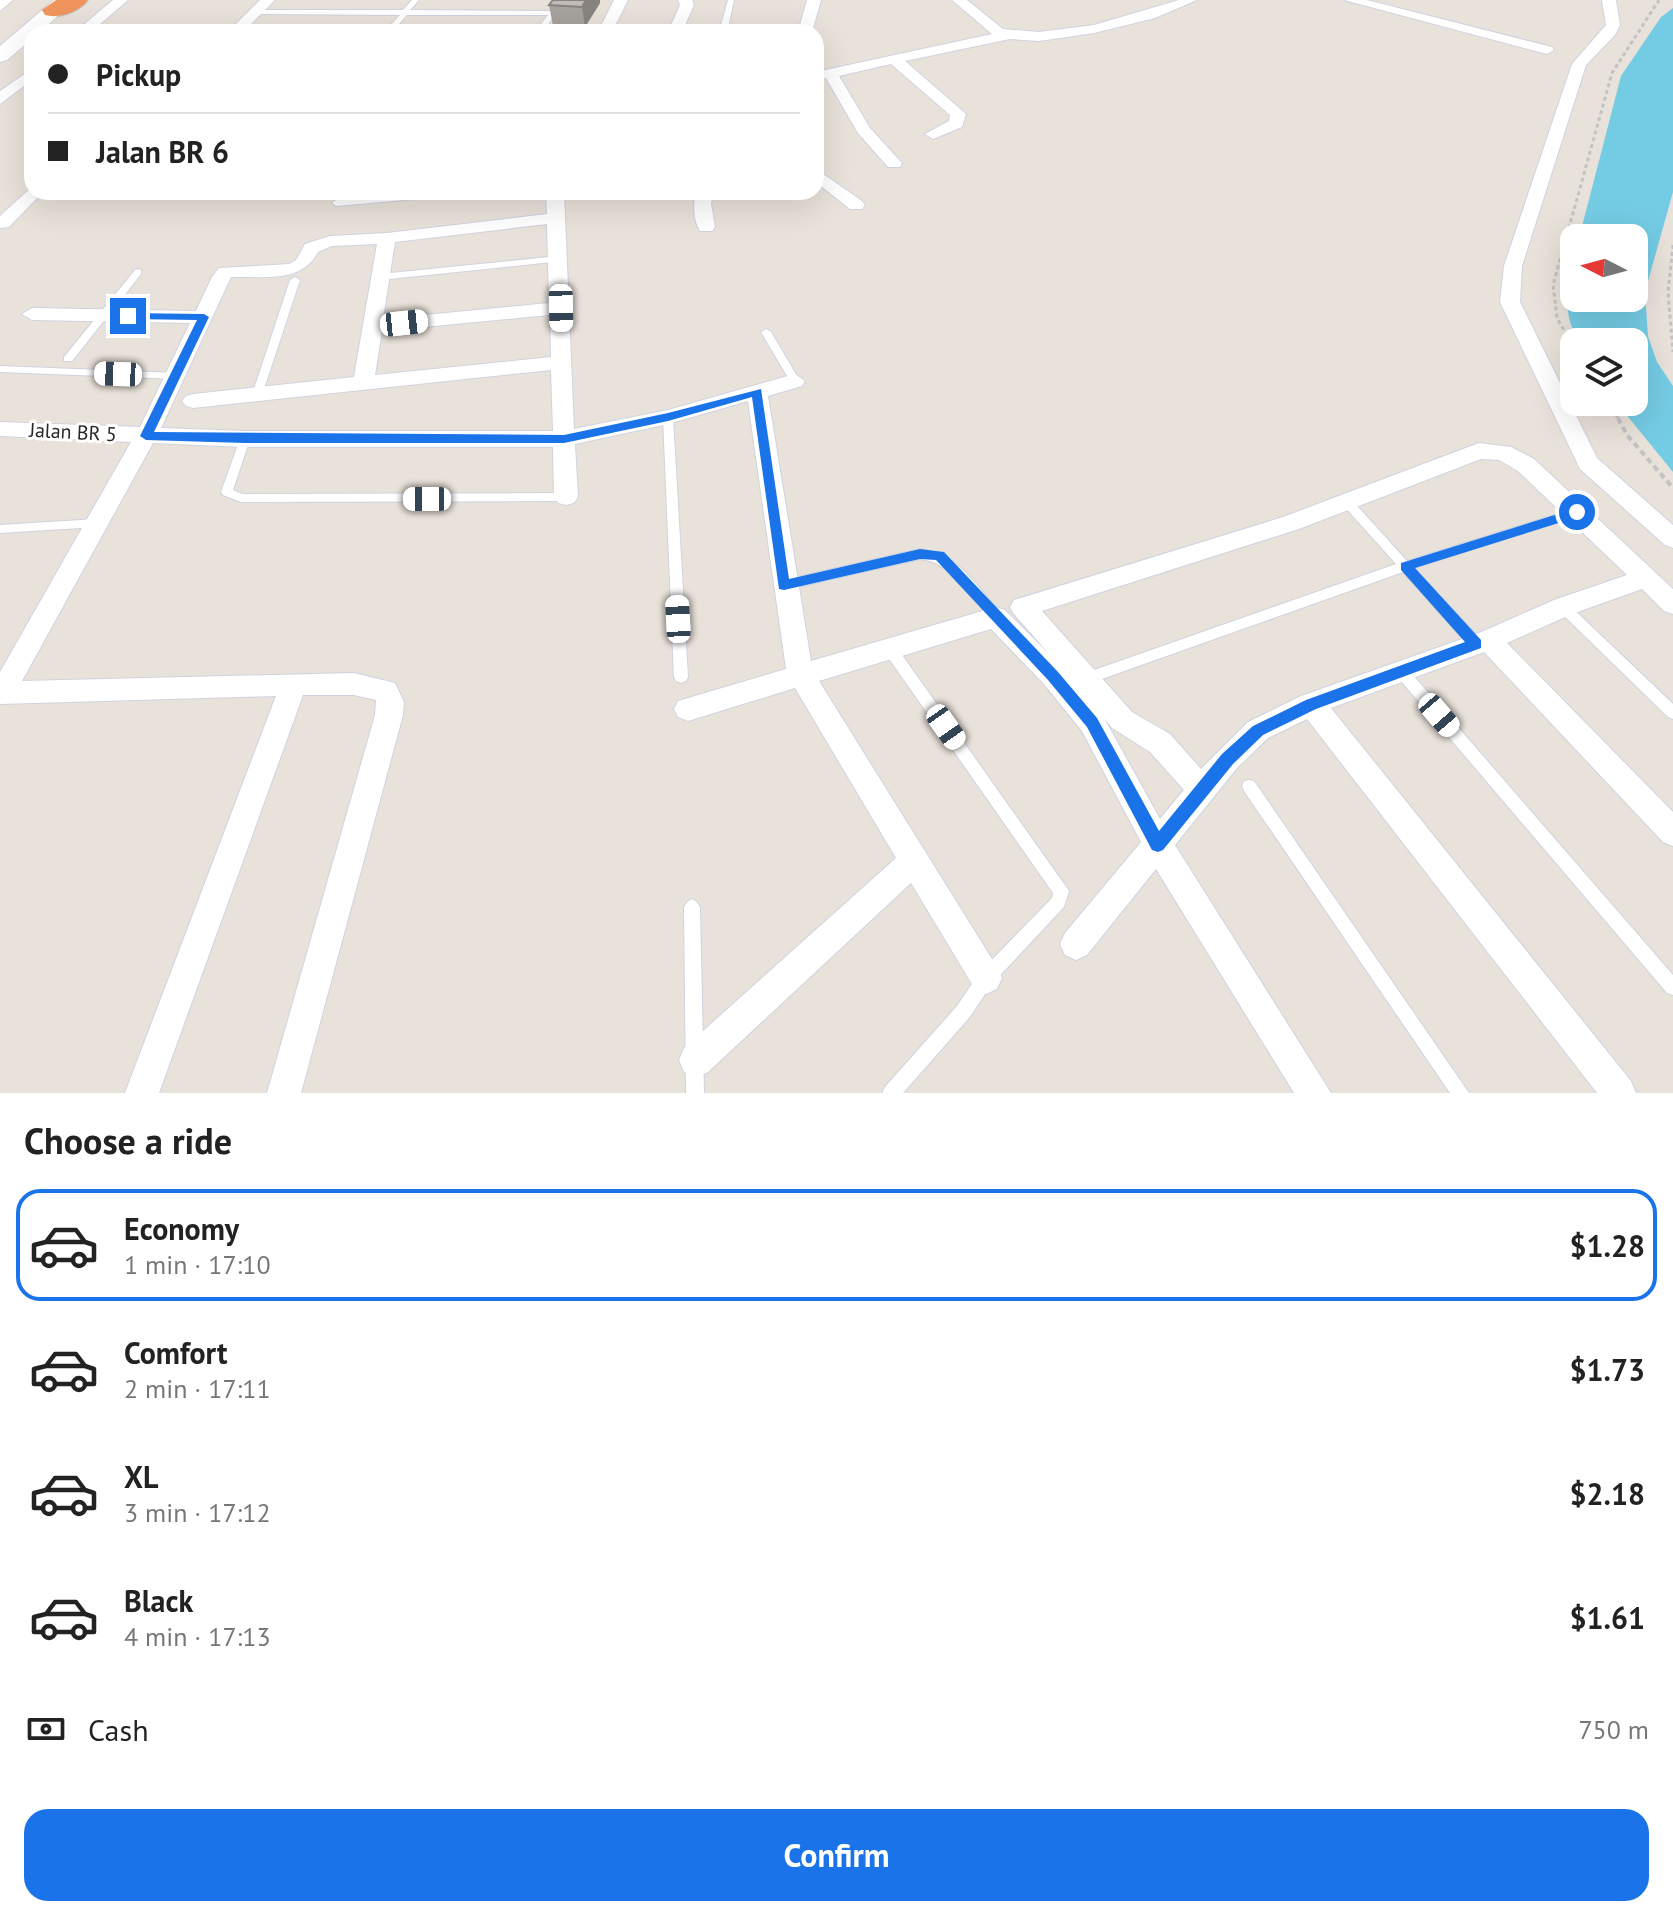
<!DOCTYPE html>
<meta charset="utf-8">
<style>
body{margin:0;font-family:"PT Sans",sans-serif;background:#f6f6f6;color:#222;height:100vh;display:flex;flex-direction:column;font-size:30px;white-space:nowrap}
*{box-sizing:border-box;margin:0}
p{font-size:26px;color:#767676}
.icon{flex:none;width:44px;height:44px;fill:none;stroke:currentColor;stroke-width:2;stroke-linecap:round;stroke-linejoin:round}
.map{position:relative;height:1093px;overflow:hidden}
.drawer{display:flex;flex-direction:column;background:#fff;flex:1}
.drawer>*{flex:none}
.top-card{position:absolute;left:24px;top:24px;width:800px;height:176px;border-radius:24px;box-shadow:0 8px 32px #0002;display:grid;align-content:center;height:176px;padding:0 24px;background:#fff}
.needle{width:52px;rotate:276deg}
.buttons{position:absolute;left:1560px;top:224px;display:grid;gap:16px}
.buttons a{display:grid;place-items:center;width:88px;height:88px;border-radius:16px;background:#fff;box-shadow:0 8px 32px #0002;font-size:40px}
.end{position:absolute;width:36px;height:36px;margin:-18px;border:10px solid #1a73e8;background:#fff;box-shadow:0 0 0 4px #fff}
.from{border-radius:50%}
.car{position:absolute;width:24px;height:48px;margin:-24px -12px;border-radius:10px;box-shadow:0 0 6px 2px #0007;background:linear-gradient(#fff 24%,#345 0 40%,#fff 0 76%,#345 0 86%,#fff 0)}
.top-card b{display:flex;align-items:center;gap:28px;height:76px;font-size:30px}
.top-card b+b{border-top:2px solid #e0e0e0}
.top-card i{width:20px;height:20px;background:#222}
ul{padding:0;list-style:none}
li{display:flex;align-items:center;gap:24px;height:112px;margin:0 16px 12px;padding:0 8px;border:4px solid transparent;border-radius:24px}
li div{flex:1}
li b{display:block;font-size:30px}
li em{font-style:normal;font-weight:700}
li.on{border-color:#1a73e8}
li>.icon{width:72px;height:72px;stroke-width:1.5}
h2{padding:0 24px;font-size:36px;line-height:96px}
.pay{display:flex;align-items:center;gap:20px;height:88px;padding:0 24px;font-size:30px}
.pay p{margin-inline-start:auto}
.button{display:flex;gap:16px;margin-top:auto;padding:16px 24px}
.button a{flex:1;height:92px;border-radius:24px;background:#1a73e8;color:#fff;font-size:32px;font-weight:700;line-height:92px;text-align:center}
.map>svg:first-child{display:block}
.water{fill:#74cce4}
.lines{fill:none;stroke-linecap:round;stroke-linejoin:round}
.lane-casing{stroke:#cfd3df;stroke-width:2}
.street-casing{stroke:#cfd3df;stroke-width:2}
.secondary-casing{stroke:#cfd3df;stroke-width:2}
.highway-casing{stroke:#c3c3c3;stroke-width:2}
.path-far1{stroke:#c3c3c3;stroke-width:3;stroke-dasharray:4 3;stroke-linecap:butt}
.path{stroke:#c3c3c3;stroke-width:4;stroke-dasharray:6 4;stroke-linecap:butt}
.lane{fill:#fff;fill-rule:evenodd}
.street{fill:#fff;fill-rule:evenodd}
.secondary{fill:#fff;fill-rule:evenodd}
.highway{fill:#f1955d;fill-rule:evenodd}
.wall{fill:#a6a29d}
.shaded-wall{fill:#878480}
.building{fill:#c1bcb7;stroke:#878480;stroke-width:2}
.route{fill:#1a73e8}
.labels{text-anchor:middle;stroke-width:6;stroke-linejoin:round;paint-order:stroke}
.street-label{font-size:20px;fill:#272727;stroke:#fff}
</style>
<div class="map">
<svg width="1673" height="1093" viewBox="0 0 1673 1093">
<rect width="100%" height="100%" fill="#e9e2da"/>
<path class="water" d="M1673 8V192L1645 292 1648 336 1657 362 1673 386V472L1616 402H1634V342H1578C1563 310 1565 292 1574 258V298H1634V238H1579L1621 76 1661 17Z"/>
<g class="lines">
<defs>
<g id="lane">
<polygon points="412,0 419,0 410,10 551,11 559,0 565,0 543,32 535,32 548,15 407,15 392,32 384,32 400,15 255,14 252,12 255,10 403,10"/>
<polygon points="728,0 734,0 727,32 719,32"/>
<polygon points="432,192 465,192 461,195 336,206 332,203 336,200"/>
<polygon points="559,256 562,257 562,261 380,280 375,277 380,274"/>
<polygon points="138,269 141,270 141,274 72,361 64,361 64,357 135,270"/>
<polygon points="295,277 300,280 262,395 257,398 253,397 252,395 290,280"/>
<polygon points="766,329 771,332 800,381 799,383 795,384 790,381 761,332"/>
<polygon points="0,366 178,373 183,376 178,379 0,372"/>
<polygon points="668,413 673,417 688,677 686,681 681,683 676,681 674,677 663,417"/>
<polygon points="245,435 250,439 233,490 242,494 566,493 572,497 566,501 241,502 223,495 221,492 240,439"/>
<polygon points="1347,498 1351,499 1407,561 1577,508 1583,512 1581,515 1414,568 1481,640 1482,644 1481,648 1476,649 1471,648 1403,572 1085,685 1080,683 1078,679 1080,675 1396,564 1343,505 1341,502 1343,499"/>
<polygon points="97,519 103,523 97,527 0,533 0,525"/>
<path d="M920 549C957 553 978 587 1000 613L1002 617 1000 621H992C973 598 952 562 920 559L784 590 780 588 778 585 780 582 784 580Z"/>
<polygon points="1563,602 1567,603 1673,704 1673,719 1668,717 1559,611 1557,607 1559,603"/>
<polygon points="890,644 895,645 1069,891 1064,907 992,984 969,1018 903,1093 882,1093 885,1087 957,1006 980,972 1052,898 1053,893 885,653 884,649 885,645"/>
<polygon points="1400,665 1405,666 1673,975 1673,995 1667,993 1395,674 1393,670 1395,666"/>
<polygon points="1249,780 1254,781 1469,1093 1450,1093 1244,791 1242,786 1244,781"/>
<polygon points="692,899 697,902 700,907 704,1093 686,1093 684,907 687,902"/>
</g>
<g id="street">
<polygon points="0,0 13,0 0,11"/>
<polygon points="113,0 128,0 91,32 75,32"/>
<polygon points="260,0 275,0 243,32 228,32"/>
<polygon points="614,0 628,0 612,32 598,32"/>
<polygon points="678,0 692,0 694,5 682,32 668,32 680,5"/>
<polygon points="807,0 821,0 812,32 798,32"/>
<polygon points="952,0 967,0 1003,29 1039,32 1094,25 1179,0 1197,0 1155,18 1094,33 1039,41 1010,39 905,61 966,114 962,127 933,139 925,134 949,121 950,115 891,64 839,76 870,128 902,163 900,167 888,167 858,133 826,78 816,80 816,72 992,34"/>
<polygon points="1344,0 1367,0 1552,47 1554,50 1547,54"/>
<polygon points="1602,0 1616,0 1620,25 1615,35 1586,65 1522,266 1520,302 1597,458 1673,525 1673,548 1665,545 1580,469 1500,302 1504,266 1572,64 1606,25"/>
<polygon points="32,69 32,80 0,104 0,91"/>
<polygon points="816,169 862,201 865,205 862,209 850,209 816,182"/>
<polygon points="32,187 32,192 43,192 9,227 0,228 0,216"/>
<path d="M546 192H564L574 429 668 410 795 374 805 381 802 386 768 396 811 661 996 607 1005 610 1049 654 1014 614 1010 607 1014 600 1283 517 1479 443 1511 447 1534 459 1673 589V614L1664 611 1642 589 1572 614 1507 643 1673 812V846L1663 842 1484 652 1331 708 1631 1081 1636 1093H1597L1307 719 1268 738 1237 768 1175 845 1331 1093H1294L1156 869 1087 955 1076 960 1065 955 1060 944 1065 933 1141 842 1082 731 1044 684 991 629 819 681 997 967 1002 978 997 989 986 994 975 989 911 883 708 1072 696 1077 684 1072 679 1060 684 1048 896 858 795 688 688 721 678 717 674 709 678 701 786 669 748 401 668 424 575 444 578 497 574 503 566 505 558 503 554 497 553 447H245L153 443 22 681 354 673 395 683 404 702 403 715 301 1093H267L375 715 376 700 354 695H303L159 1093H125L276 696 0 704V672L131 442 0 436V422L140 427 190 323 32 320 22 314 32 308 196 311 212 277 219 268 289 264 296 260 305 244 330 236 387 233 547 214ZM547 224 549 303 383 319 395 242ZM377 244 354 377 193 394 186 396 182 401 186 406 193 408 551 370 553 431H245L161 428 231 277C264 276 301 284 318 252L332 246ZM550 315 551 357 375 375 382 331ZM1481 459 1499 460 1518 471 1627 575 1554 600 1479 633 1301 696 1248 722 1201 769 1170 734 1132 712 1042 611 1299 529ZM1104 718 1112 728 1150 752 1184 790 1160 819Z"/>
<path d="M696 192H714L711 203 715 227 712 231H700C693 219 693 204 696 192Z"/>
</g>
<polygon id="secondary" points="54,0 75,0 40,32 32,32 32,39 7,60 0,62 0,46"/>
<path id="highway" d="M56 0H88C79 12 59 19 45 15L42 10Z"/>
</defs>
<use href="#lane" class="lane-casing"/>
<use href="#street" class="street-casing"/>
<use href="#secondary" class="secondary-casing"/>
<use href="#highway" class="highway-casing"/>
<g class="path-far1">
<polyline points="1673,245 1668,292 1673,352"/>
<polyline points="1574,348 1557,318 1553,285 1612,73 1659,0"/>
<polyline points="1609,402 1619,420"/>
</g>
<polyline class="path" points="1618,418 1627,435 1673,488"/>
<use href="#lane" class="lane"/>
<use href="#street" class="street"/>
<use href="#secondary" class="secondary"/>
<use href="#highway" class="highway"/>
</g>
<polygon class="wall" points="553,0 600,0 600,3 585,27 553,26 549,5"/>
<polygon class="shaded-wall" points="586,0 600,0 600,3 585,27 582,7"/>
<polygon class="building" points="553,0 586,0 582,7 549,5"/>
<polygon class="route" points="124,313 204,314 209,317 154,432 564,435 668,413 761,389 789,579 920,549 944,552 1058,672 1097,718 1159,831 1222,754 1253,726 1306,700 1465,642 1401,570 1401,563 1577,508 1583,512 1581,516 1415,568 1481,640 1481,648 1316,709 1263,735 1233,764 1163,850 1158,852 1152,850 1087,727 1048,680 936,560 920,559 784,590 779,589 752,397 668,421 564,443 245,443 146,440 140,436 197,320 128,319 124,318"/>
<g class="labels">
<g class="street-label">
<text transform="translate(73 432) rotate(3)" y="7">Jalan BR 5</text>
</g>
</g>
</svg>
<div class="buttons">
<a><svg class="needle" viewBox="-14 -14 28 28"><path d="M0-13l5 13h-10z" fill="#e53935"/><path d="M0 13l5-13h-10z" fill="#767676"/></svg></a>
<a><svg class="icon" aria-label="layers" viewBox="0 0 24 24"><path d="M12 4l9 5-9 5-9-5zM3 14l9 5 9-5"/></svg></a>
</div>
<i class="end from" style="left:1577px;top:512px"></i>
<i class="end" style="left:128px;top:316px"></i>
<i class="car" style="left:561px;top:308px;rotate:179deg"></i>
<i class="car" style="left:404px;top:323px;rotate:84deg"></i>
<i class="car" style="left:118px;top:374px;rotate:272deg"></i>
<i class="car" style="left:427px;top:499px;rotate:270deg"></i>
<i class="car" style="left:678px;top:619px;rotate:357deg"></i>
<i class="car" style="left:1439px;top:715px;rotate:139deg"></i>
<i class="car" style="left:946px;top:727px;rotate:145deg"></i>
<div class="top-card">
<b><i class="from"></i>Pickup</b>
<b><i></i>Jalan BR 6</b>
</div>
</div>
<section class="drawer">
<h2>Choose a ride</h2>
<ul>
<li class="on"><svg class="icon" aria-label="car" viewBox="0 0 24 24"><path d="M5 17H2v-5l4-1 3-4h7l3 4 3 1v5h-3M9 17h6M6 11h13"/><circle cx="7" cy="17" r="2"/><circle cx="17" cy="17" r="2"/></svg><div><b>Economy</b><p>1 min · 17:10</p></div><em>$1.28</em></li>
<li><svg class="icon" aria-label="car" viewBox="0 0 24 24"><path d="M5 17H2v-5l4-1 3-4h7l3 4 3 1v5h-3M9 17h6M6 11h13"/><circle cx="7" cy="17" r="2"/><circle cx="17" cy="17" r="2"/></svg><div><b>Comfort</b><p>2 min · 17:11</p></div><em>$1.73</em></li>
<li><svg class="icon" aria-label="car" viewBox="0 0 24 24"><path d="M5 17H2v-5l4-1 3-4h7l3 4 3 1v5h-3M9 17h6M6 11h13"/><circle cx="7" cy="17" r="2"/><circle cx="17" cy="17" r="2"/></svg><div><b>XL</b><p>3 min · 17:12</p></div><em>$2.18</em></li>
<li><svg class="icon" aria-label="car" viewBox="0 0 24 24"><path d="M5 17H2v-5l4-1 3-4h7l3 4 3 1v5h-3M9 17h6M6 11h13"/><circle cx="7" cy="17" r="2"/><circle cx="17" cy="17" r="2"/></svg><div><b>Black</b><p>4 min · 17:13</p></div><em>$1.61</em></li>
</ul>
<div class="pay"><svg class="icon" aria-label="cash" viewBox="0 0 24 24"><path d="M3 7h18v10H3z"/><circle cx="12" cy="12" r="2"/></svg>Cash<p>750 m</p></div>
<div class="button"><a>Confirm</a></div>
</section>
